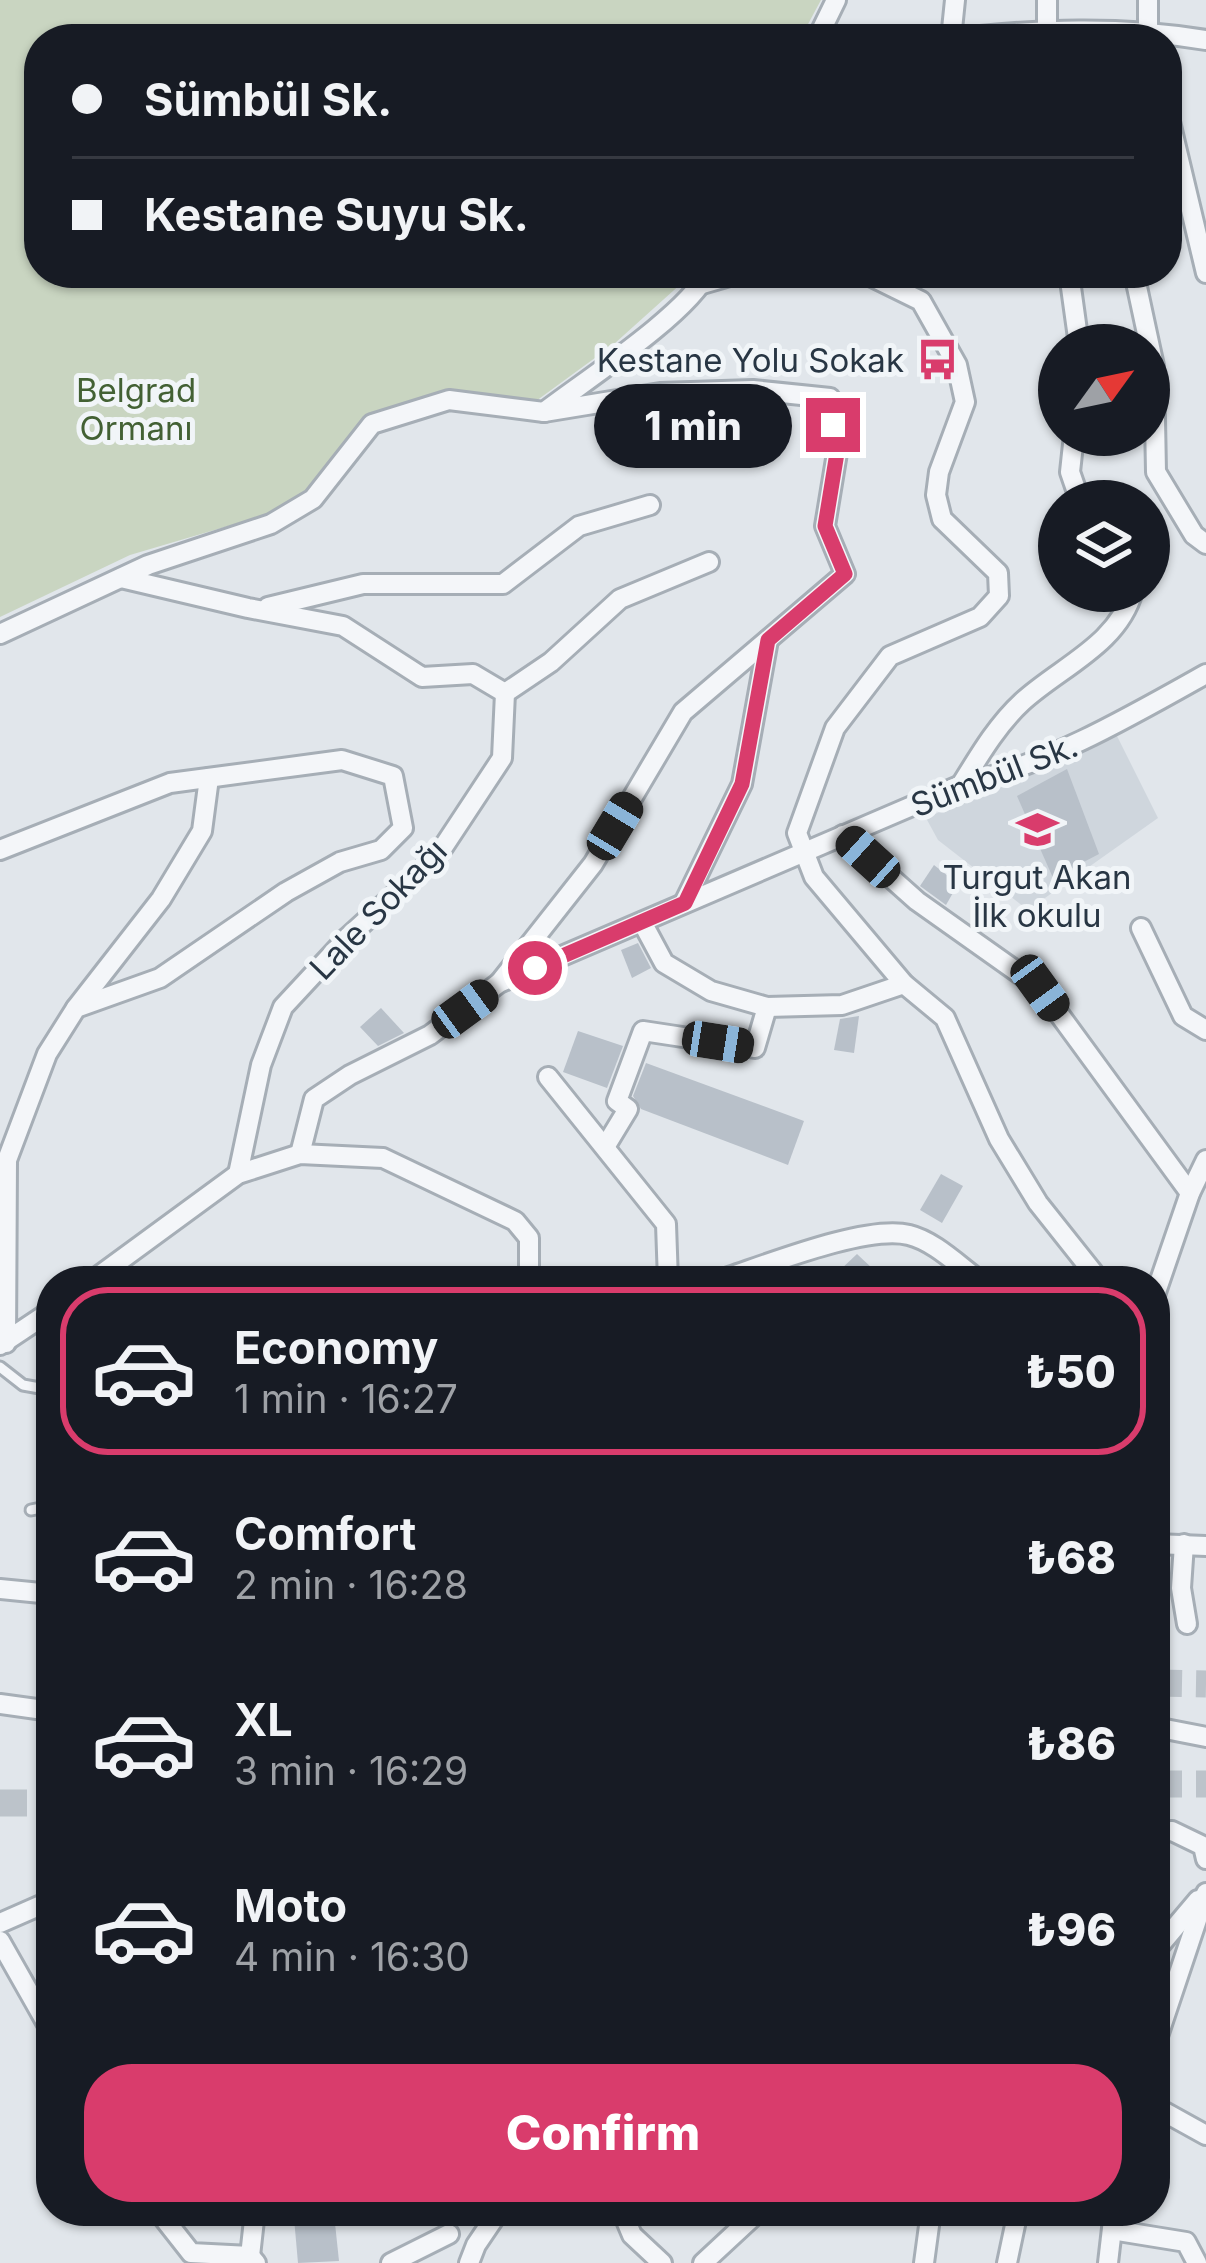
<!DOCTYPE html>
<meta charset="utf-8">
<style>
body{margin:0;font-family:Inter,sans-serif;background:#20242c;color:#f1f3f6;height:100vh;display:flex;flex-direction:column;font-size:45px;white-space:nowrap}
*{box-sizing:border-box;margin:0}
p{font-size:39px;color:#9ea1a6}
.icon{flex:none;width:66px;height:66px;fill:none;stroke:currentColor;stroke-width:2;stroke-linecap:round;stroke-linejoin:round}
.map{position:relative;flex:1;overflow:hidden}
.panel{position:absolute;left:36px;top:1266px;width:1134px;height:960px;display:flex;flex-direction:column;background:#171b24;border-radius:48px;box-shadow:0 3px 9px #0004}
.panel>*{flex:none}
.hud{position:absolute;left:24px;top:24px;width:1158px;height:264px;border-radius:48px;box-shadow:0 3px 9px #0004;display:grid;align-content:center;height:264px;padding:0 48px;background:#171b24}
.needle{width:78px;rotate:57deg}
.fabs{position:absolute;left:1038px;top:324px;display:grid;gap:24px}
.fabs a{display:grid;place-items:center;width:132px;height:132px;border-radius:50%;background:#171b24;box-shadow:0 3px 9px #0004;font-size:60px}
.end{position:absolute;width:54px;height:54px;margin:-27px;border:15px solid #d93c6c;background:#fff;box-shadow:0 0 0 6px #fff}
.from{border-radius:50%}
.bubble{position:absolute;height:84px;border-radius:42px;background:#171b24;box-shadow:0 3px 9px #0004;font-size:39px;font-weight:800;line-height:84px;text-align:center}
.car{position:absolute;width:36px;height:72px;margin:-36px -18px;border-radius:15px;box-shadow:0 0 9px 3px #0007;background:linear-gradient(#222 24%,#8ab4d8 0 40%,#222 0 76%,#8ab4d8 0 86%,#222 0)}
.hud b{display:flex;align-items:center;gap:42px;height:114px;font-size:45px}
.hud b+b{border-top:3px solid #363941}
.hud i{width:30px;height:30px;background:#f1f3f6}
ul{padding:21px 0 0;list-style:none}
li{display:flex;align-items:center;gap:36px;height:168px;margin:0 24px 18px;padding:0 24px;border:6px solid transparent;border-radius:48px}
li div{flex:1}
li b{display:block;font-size:45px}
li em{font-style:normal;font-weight:800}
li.selected{border-color:#d93c6c}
li>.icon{width:108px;height:108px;stroke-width:1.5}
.cta{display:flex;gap:24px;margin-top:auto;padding:24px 48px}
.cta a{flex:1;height:138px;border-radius:48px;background:#d93c6c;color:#fff;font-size:48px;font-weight:800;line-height:138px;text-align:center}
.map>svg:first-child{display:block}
.built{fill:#cfd6dd}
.green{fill:#c9d5c1}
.building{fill:#b8c0c9}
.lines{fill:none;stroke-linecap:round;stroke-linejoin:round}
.primary-tunnel{stroke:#bcc3ca;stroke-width:27;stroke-dasharray:27 14;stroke-linecap:butt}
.service-casing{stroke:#a6aeb6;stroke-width:15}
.minor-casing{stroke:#a6aeb6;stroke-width:24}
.service{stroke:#f4f6f9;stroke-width:9}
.minor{stroke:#f4f6f9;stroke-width:18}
.route{stroke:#d93c6c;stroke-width:15}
.labels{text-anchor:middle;stroke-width:10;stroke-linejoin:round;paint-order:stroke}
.poi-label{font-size:33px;fill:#283644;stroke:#f1f5f8;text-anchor:end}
.park-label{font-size:33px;fill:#436134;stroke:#f1f5f8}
.street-label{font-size:33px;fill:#283644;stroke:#f1f5f8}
</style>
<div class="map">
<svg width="1206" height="2263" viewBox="0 0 1206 2263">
<rect width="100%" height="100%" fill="#e1e6eb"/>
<polygon class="built" points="1116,734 1158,818 1028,910 938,840 926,818"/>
<polygon class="green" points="0,0 821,0 800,39 39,39 39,273 693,273 614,344 536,401 449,393 366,419 304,496 262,516 130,555 0,617"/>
<g class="building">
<polygon points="1067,769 1099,854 1053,878 1017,796"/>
<polygon points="934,865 958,884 946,905 920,886"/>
<polygon points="638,943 651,968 632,978 621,950"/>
<polygon points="381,1008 404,1033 378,1046 360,1027"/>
<polygon points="859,1016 854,1053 834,1050 840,1019"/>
<polygon points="578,1031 623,1046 607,1088 563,1072"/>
<polygon points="646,1063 804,1121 788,1165 641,1109 633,1096"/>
<polygon points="941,1174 963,1186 942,1223 920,1210"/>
<polygon points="857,1254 873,1269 860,1281 847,1281 838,1272"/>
<polygon points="334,2214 339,2261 298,2263 294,2218"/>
</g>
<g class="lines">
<g class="primary-tunnel">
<polyline points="1155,1683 1206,1684"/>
<polyline points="1155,1784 1206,1784"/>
<polyline points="0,1803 51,1803"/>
</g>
<defs>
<g id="service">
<polyline points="0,1367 23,1385 51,1390"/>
<polyline points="31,1510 51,1506"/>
</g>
<g id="minor">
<polyline points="1047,0 1047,37"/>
<polyline points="1148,0 1148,37"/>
<polyline points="817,39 836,0"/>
<polyline points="951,39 955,0"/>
<path d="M952 39C1038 29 1120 26 1206 40"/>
<polyline points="1167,109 1206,273"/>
<polyline points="864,273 921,301 957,365 965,402 939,472 936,495 942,519 998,573 999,596 980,617 890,656 835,728 797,833 814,877 904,984 945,1018 999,1139 1038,1203 1100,1281"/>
<polyline points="1069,273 1079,345"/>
<polyline points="1134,273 1154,366 1156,472 1194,535 1206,544"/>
<polyline points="702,284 740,273"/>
<polyline points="1074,435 1070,472 1080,501"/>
<polyline points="121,578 248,608 343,626 422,677 473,674 505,693 502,758 438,855 348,937 283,1007 261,1065 238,1174"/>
<polyline points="268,607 363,584 503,584 579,526 650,505"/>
<path d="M0 634 148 565 271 524 313 499 372 424 449 400 544 412C583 382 689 313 707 273"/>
<polyline points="505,693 551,662 620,599 709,562"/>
<path d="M961 785C979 756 997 725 1022 702 1060 667 1118 645 1133 591"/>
<polyline points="843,835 917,901 1040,988 1190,1193"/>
<polyline points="0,850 170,783 342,760 393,776 403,828 381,850 340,862 286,892 160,978 76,1008 47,1054 7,1160 6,1343"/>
<polyline points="684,903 742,784 768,640"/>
<polyline points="642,922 664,963 711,991 767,1007 842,1005 904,984"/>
<polyline points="1141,928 1183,1016 1206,1030"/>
<polyline points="500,982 593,864 683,712 845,574 825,526 837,453 830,398 753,390 660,393 544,412"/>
<polyline points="76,1008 161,899 202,831 209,778"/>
<polyline points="548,1077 666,1224 668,1281"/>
<polyline points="605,1147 628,1109 617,1101 643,1031 755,1048 767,1007"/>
<path d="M300 1154 314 1099 350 1075 430 1035 499 983 961 785C1050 763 1126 719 1206 674"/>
<polyline points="92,1281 238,1174 300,1154 383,1158 515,1221 529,1238 529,1281"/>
<path d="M717 1281C761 1267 866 1224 909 1235 934 1241 958 1265 980 1281"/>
<polyline points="1155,1295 1190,1193 1206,1160"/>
<polyline points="0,1345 51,1311"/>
<polyline points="1155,1544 1206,1546"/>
<polyline points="1184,1544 1181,1588 1187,1624"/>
<polyline points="0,1589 51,1594"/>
<polyline points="0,1704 51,1711"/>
<polyline points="1155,1727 1206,1737"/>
<polyline points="1155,1832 1172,1831 1203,1846 1206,1859"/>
<polyline points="0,1923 48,1902"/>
<polyline points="0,1941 51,2031"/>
<polyline points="1155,1951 1198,1900"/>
<polyline points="1155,2045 1206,1893"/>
<polyline points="1155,2099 1159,2109 1206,2135"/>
<polyline points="158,2211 191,2253 250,2256 256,2263"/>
<polyline points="622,2211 632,2235 662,2263"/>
<polyline points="1112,2230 1186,2242 1197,2263"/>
<polyline points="250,2256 255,2211"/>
<polyline points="391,2263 449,2234"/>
<polyline points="469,2263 476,2245 499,2211"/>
<polyline points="703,2263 759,2211"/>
<polyline points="924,2263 931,2211"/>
<polyline points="1007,2263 1018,2211"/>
<polyline points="1108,2263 1114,2211"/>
</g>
</defs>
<use href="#service" class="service-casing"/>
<use href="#minor" class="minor-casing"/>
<use href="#service" class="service"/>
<use href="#minor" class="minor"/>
</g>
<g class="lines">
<polyline class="route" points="535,968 685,903 742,784 768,640 845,574 825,526 837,453 833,425"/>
</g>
<defs>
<symbol id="bus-bare" viewBox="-9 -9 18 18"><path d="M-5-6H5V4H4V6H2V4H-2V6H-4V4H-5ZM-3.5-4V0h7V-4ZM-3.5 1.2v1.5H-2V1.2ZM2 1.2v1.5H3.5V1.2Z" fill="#d93c6c" stroke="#f1f5f8" stroke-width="2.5" paint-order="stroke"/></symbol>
<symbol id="school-bare" viewBox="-9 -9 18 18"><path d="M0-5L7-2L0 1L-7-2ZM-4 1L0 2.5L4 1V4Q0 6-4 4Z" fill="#d93c6c" stroke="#f1f5f8" stroke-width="2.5" paint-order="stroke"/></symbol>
</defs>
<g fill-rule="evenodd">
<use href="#bus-bare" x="908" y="330" width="59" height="59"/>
<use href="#school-bare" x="1008" y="800" width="59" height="59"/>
</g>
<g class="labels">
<g class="poi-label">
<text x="904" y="372">Kestane Yolu Sokak</text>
<text x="1037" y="889" text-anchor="middle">Turgut Akan<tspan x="1037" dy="38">İlk okulu</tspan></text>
</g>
<g class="park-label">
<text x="136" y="402">Belgrad<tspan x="136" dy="38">Ormanı</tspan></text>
</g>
<g class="street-label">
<text transform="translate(994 775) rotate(-21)" y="12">Sümbül Sk.</text>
<text transform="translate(378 909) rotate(-46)" y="12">Lale Sokağı</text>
</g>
</g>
</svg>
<div class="fabs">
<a><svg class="needle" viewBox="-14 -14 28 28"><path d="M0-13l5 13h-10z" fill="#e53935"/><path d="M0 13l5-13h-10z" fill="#9ea1a6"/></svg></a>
<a><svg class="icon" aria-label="layers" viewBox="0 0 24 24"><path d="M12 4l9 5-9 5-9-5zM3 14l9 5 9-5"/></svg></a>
</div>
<i class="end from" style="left:535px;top:968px"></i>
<i class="end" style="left:833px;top:425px"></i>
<div class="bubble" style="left:594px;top:384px;width:198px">1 min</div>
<i class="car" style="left:615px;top:826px;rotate:31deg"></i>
<i class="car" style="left:868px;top:857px;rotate:312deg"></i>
<i class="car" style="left:1040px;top:988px;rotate:144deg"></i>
<i class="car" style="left:465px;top:1009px;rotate:54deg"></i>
<i class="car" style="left:718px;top:1042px;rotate:99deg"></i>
<div class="hud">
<b><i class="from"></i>Sümbül Sk.</b>
<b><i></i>Kestane Suyu Sk.</b>
</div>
<section class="panel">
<ul>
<li class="selected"><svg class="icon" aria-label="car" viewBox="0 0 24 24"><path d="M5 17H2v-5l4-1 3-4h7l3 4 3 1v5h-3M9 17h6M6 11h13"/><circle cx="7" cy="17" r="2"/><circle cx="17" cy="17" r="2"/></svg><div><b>Economy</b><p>1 min · 16:27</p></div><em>₺50</em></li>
<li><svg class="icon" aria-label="car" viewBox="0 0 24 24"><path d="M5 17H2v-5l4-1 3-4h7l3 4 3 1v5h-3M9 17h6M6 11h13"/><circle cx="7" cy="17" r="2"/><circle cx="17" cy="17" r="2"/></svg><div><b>Comfort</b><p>2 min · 16:28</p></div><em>₺68</em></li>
<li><svg class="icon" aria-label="car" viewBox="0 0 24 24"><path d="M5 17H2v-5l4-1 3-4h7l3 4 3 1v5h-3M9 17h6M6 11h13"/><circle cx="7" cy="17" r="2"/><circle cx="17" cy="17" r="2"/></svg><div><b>XL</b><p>3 min · 16:29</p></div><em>₺86</em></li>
<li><svg class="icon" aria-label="car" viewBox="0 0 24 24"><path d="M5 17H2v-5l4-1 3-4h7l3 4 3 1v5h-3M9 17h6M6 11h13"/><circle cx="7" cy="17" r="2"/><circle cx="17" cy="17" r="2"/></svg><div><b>Moto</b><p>4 min · 16:30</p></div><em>₺96</em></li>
</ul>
<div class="cta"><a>Confirm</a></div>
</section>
</div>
